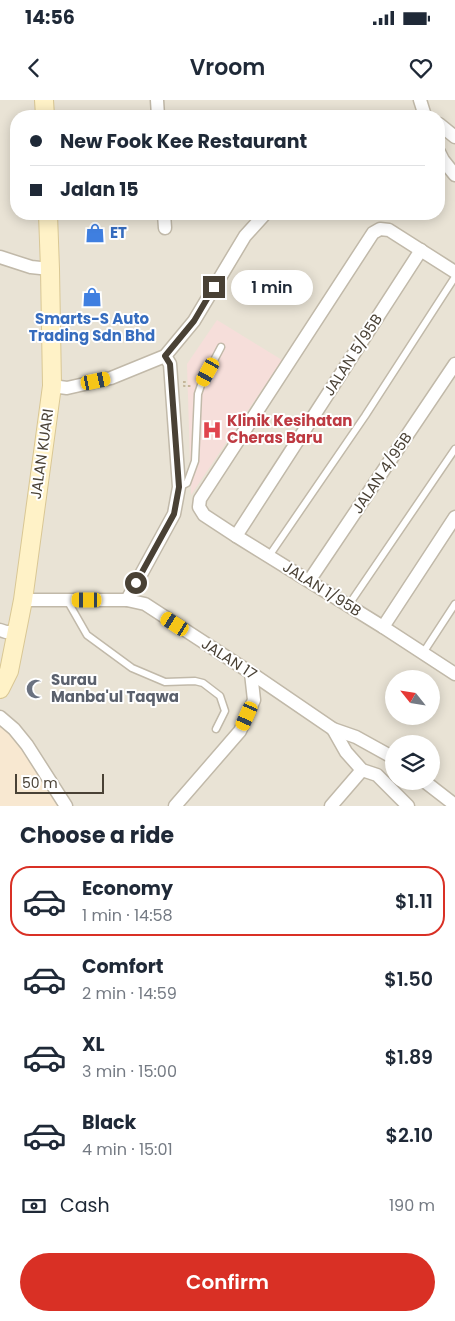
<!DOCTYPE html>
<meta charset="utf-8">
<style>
body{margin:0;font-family:Poppins,sans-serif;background:#f6f6f7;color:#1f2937;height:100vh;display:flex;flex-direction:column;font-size:19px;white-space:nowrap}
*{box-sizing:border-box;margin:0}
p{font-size:16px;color:#747a83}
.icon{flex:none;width:28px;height:28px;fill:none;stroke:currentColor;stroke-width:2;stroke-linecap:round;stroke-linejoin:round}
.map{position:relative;height:706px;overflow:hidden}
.sheet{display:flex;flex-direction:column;background:#fff;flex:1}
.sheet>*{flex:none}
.banner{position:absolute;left:10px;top:10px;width:435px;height:110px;border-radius:20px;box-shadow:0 2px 12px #0003;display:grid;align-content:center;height:110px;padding:0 20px;background:#fff}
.needle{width:32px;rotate:300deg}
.tools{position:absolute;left:385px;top:570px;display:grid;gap:10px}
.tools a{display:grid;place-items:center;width:55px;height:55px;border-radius:50%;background:#fff;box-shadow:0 2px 12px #0003;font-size:25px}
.scale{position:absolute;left:15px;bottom:12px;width:89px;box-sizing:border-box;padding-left:5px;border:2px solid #494135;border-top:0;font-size:14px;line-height:18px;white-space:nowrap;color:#494135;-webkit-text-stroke:4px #fff;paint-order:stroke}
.end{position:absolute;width:22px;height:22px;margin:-11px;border:6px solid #494135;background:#fff;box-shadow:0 0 0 2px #fff}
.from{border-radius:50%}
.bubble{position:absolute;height:35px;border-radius:18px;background:#fff;box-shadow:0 2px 12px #0003;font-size:16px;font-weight:600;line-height:35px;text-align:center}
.car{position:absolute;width:15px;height:30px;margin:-15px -8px;border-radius:6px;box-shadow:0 0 4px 1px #0007;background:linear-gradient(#f5c518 24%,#345 0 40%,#f5c518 0 76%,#345 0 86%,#f5c518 0)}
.banner b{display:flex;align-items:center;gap:18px;height:48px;font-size:19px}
.banner b+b{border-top:1px solid #e0e1e3}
.banner i{width:12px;height:12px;background:#1f2937}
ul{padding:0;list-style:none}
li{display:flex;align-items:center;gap:15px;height:70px;margin:0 10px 8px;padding:0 10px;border:2px solid transparent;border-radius:20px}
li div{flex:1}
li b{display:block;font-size:19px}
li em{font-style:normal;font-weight:600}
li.on{border-color:#d93025}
li>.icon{width:45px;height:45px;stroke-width:1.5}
h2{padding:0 20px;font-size:22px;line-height:60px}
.pay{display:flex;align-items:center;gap:12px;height:55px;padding:0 20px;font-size:19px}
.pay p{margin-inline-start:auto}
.cta{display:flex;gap:10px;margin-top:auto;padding:10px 20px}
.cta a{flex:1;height:58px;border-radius:30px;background:#d93025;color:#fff;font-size:20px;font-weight:600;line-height:58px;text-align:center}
.status{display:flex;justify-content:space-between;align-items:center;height:35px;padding:0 25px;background:#fff;direction:ltr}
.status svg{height:14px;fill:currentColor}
header{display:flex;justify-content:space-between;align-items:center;height:65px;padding:0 20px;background:#fff;font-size:22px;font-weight:600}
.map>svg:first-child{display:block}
.residential{fill:#e9e3d5;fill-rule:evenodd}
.commercial{fill:#f8e8d1}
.medical{fill:#f6deda}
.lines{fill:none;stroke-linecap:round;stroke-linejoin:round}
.lane-casing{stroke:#c1b9a9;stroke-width:9}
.street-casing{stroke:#c1b9a9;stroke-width:15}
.secondary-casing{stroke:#d9c794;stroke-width:20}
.path{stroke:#c4b699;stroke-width:2;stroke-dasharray:2.5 2.5;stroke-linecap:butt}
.lane{stroke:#fff;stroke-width:6}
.street{stroke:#fff;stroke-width:12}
.secondary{stroke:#fff2c7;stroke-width:18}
.route{stroke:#494135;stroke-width:6}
.labels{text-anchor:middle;stroke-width:4;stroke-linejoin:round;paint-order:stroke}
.shop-label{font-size:15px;font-weight:bold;fill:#366cbe;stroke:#fff;text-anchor:start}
.street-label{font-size:15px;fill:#494135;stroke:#fff}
.health-label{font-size:15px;font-weight:bold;fill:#be3a42;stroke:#fff;text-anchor:start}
.worship-label{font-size:15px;font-weight:bold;fill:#5b616d;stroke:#fff;text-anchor:start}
</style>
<div class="status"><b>14:56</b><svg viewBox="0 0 49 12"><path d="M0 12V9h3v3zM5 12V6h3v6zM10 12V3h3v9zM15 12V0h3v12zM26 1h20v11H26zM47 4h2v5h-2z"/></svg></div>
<header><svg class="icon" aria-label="back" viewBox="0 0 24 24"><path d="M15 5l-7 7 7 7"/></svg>Vroom<svg class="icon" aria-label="heart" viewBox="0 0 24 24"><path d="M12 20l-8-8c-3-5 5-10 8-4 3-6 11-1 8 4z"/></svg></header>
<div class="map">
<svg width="455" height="706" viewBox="0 0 455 706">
<rect width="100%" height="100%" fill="#f5f1e7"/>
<path class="residential" d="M0 0H455V706H0ZM16 16H439V114H16ZM394 579H431V616H394ZM394 644H431V681H394Z"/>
<polygon class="commercial" points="2,626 11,632 60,706 0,706 0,628"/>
<polygon class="medical" points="217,220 282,260 191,395 187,264"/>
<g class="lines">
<defs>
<g id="lane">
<polyline points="179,387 187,383 195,361 198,294 201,285 221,247"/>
<polyline points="269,456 365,316 455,177"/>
<polyline points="67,500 87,535 132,568 165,582 195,581 203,583 220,596 225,611 216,629"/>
<polyline points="348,506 455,349"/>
<polyline points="423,553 455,504"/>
</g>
<g id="street">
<polyline points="157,0 158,16"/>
<polyline points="420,0 425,16"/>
<polyline points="439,24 455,37"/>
<polyline points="439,52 443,60 455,75"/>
<polyline points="164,114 165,128"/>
<polyline points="0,157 31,167 50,169"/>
<polyline points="455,172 389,130 380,129 373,133 200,399 199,407 204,415 236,436 383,527 455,574"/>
<polyline points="52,286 67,288 111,278 165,256 194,221 245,136 265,114"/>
<polyline points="236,436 421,150"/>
<polyline points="309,481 455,264"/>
<polyline points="23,500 127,500 145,504 251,573 333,629 356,637 394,658"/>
<polyline points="127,500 174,414 179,387 170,264 165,256"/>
<polyline points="383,527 455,417"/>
<polyline points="0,530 6,532 17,532"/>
<polyline points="0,617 14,629 27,645 66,706"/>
<polyline points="333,629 346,652 362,670 377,675 408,706"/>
<polyline points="424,681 455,705"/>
<polyline points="175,706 240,631 254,600 251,573"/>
<polyline points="331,706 362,670"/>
</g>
<g id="secondary">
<polyline points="44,0 45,16"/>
<polyline points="0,589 9,571 23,500 52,286 50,169 48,114"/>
</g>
</defs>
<use href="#lane" class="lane-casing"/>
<use href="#street" class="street-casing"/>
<use href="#secondary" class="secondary-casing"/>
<polyline class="path" points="183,282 185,282 184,286 191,286"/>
<use href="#lane" class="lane"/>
<use href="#street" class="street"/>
<use href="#secondary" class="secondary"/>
</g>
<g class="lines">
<polyline class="route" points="136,483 174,414 179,387 170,264 165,256 194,221 214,187"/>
</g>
<defs>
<symbol id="shop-bare" viewBox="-9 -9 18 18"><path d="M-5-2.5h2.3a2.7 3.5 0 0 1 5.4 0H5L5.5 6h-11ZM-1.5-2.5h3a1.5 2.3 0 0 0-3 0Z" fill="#3f7fe0" stroke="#fff" stroke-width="2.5" paint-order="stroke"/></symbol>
<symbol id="hospital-bare" viewBox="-9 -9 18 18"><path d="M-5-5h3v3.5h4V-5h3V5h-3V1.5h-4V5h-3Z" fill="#e0444e" stroke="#fff" stroke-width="2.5" paint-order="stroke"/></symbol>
<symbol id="mosque-bare" viewBox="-9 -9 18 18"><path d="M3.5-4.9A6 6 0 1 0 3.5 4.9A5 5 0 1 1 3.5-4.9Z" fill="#6b7280" stroke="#fff" stroke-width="2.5" paint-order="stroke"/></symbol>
</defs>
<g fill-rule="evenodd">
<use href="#shop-bare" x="81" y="119" width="28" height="28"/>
<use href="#shop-bare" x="78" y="183" width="28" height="28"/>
<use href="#hospital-bare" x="198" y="316" width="28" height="28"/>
<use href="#mosque-bare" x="22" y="575" width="28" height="28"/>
</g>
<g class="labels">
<g class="shop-label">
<text x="110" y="138">ET</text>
<text x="92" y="224" text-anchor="middle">Smarts-S Auto<tspan x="92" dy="17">Trading Sdn Bhd</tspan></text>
</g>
<g class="street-label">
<text transform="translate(353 255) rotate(-57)" y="5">JALAN 5/95B</text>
<text transform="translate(42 354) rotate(-82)" y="5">JALAN KUARI</text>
<text transform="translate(382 373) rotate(-56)" y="5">JALAN 4/95B</text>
<text transform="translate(322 489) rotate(32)" y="5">JALAN 1/95B</text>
<text transform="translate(229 559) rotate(33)" y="5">JALAN 17</text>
</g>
<g class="health-label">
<text x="227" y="326">Klinik Kesihatan<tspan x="227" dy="17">Cheras Baru</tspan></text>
</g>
<g class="worship-label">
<text x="51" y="585">Surau<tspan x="51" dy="17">Manba'ul Taqwa</tspan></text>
</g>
</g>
</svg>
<div class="tools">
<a><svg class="needle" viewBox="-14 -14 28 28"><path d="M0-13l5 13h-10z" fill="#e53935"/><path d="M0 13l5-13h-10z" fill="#747a83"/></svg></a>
<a><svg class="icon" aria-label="layers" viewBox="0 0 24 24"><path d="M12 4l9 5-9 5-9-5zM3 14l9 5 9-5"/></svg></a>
</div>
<div class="scale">50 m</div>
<i class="end from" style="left:136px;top:483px"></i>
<i class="end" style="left:214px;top:187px"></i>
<div class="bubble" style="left:231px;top:170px;width:82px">1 min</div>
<i class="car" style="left:208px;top:272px;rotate:209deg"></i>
<i class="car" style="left:96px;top:281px;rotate:78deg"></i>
<i class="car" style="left:87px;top:500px;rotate:270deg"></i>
<i class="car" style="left:175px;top:524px;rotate:303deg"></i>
<i class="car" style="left:247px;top:616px;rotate:204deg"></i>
<div class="banner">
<b><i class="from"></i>New Fook Kee Restaurant</b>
<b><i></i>Jalan 15</b>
</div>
</div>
<section class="sheet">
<h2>Choose a ride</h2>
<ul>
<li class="on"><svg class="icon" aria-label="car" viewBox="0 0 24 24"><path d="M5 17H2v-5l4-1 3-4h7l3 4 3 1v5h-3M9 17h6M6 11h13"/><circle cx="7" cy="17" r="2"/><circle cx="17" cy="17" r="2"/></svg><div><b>Economy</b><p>1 min · 14:58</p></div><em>$1.11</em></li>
<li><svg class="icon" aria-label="car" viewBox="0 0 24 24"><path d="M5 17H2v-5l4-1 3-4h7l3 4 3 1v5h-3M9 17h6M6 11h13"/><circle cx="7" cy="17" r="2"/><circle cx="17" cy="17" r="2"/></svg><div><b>Comfort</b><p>2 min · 14:59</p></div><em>$1.50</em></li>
<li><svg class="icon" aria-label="car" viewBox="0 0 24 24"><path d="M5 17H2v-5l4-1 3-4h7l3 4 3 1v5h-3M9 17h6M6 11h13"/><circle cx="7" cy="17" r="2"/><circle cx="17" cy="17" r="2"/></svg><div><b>XL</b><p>3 min · 15:00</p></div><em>$1.89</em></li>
<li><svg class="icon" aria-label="car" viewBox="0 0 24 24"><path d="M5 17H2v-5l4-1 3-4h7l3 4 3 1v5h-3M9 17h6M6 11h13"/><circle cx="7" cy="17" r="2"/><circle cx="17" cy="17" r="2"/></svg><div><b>Black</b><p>4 min · 15:01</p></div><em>$2.10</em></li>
</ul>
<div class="pay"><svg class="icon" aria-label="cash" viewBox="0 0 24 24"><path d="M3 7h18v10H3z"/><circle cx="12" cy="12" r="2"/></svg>Cash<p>190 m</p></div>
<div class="cta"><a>Confirm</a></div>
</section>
